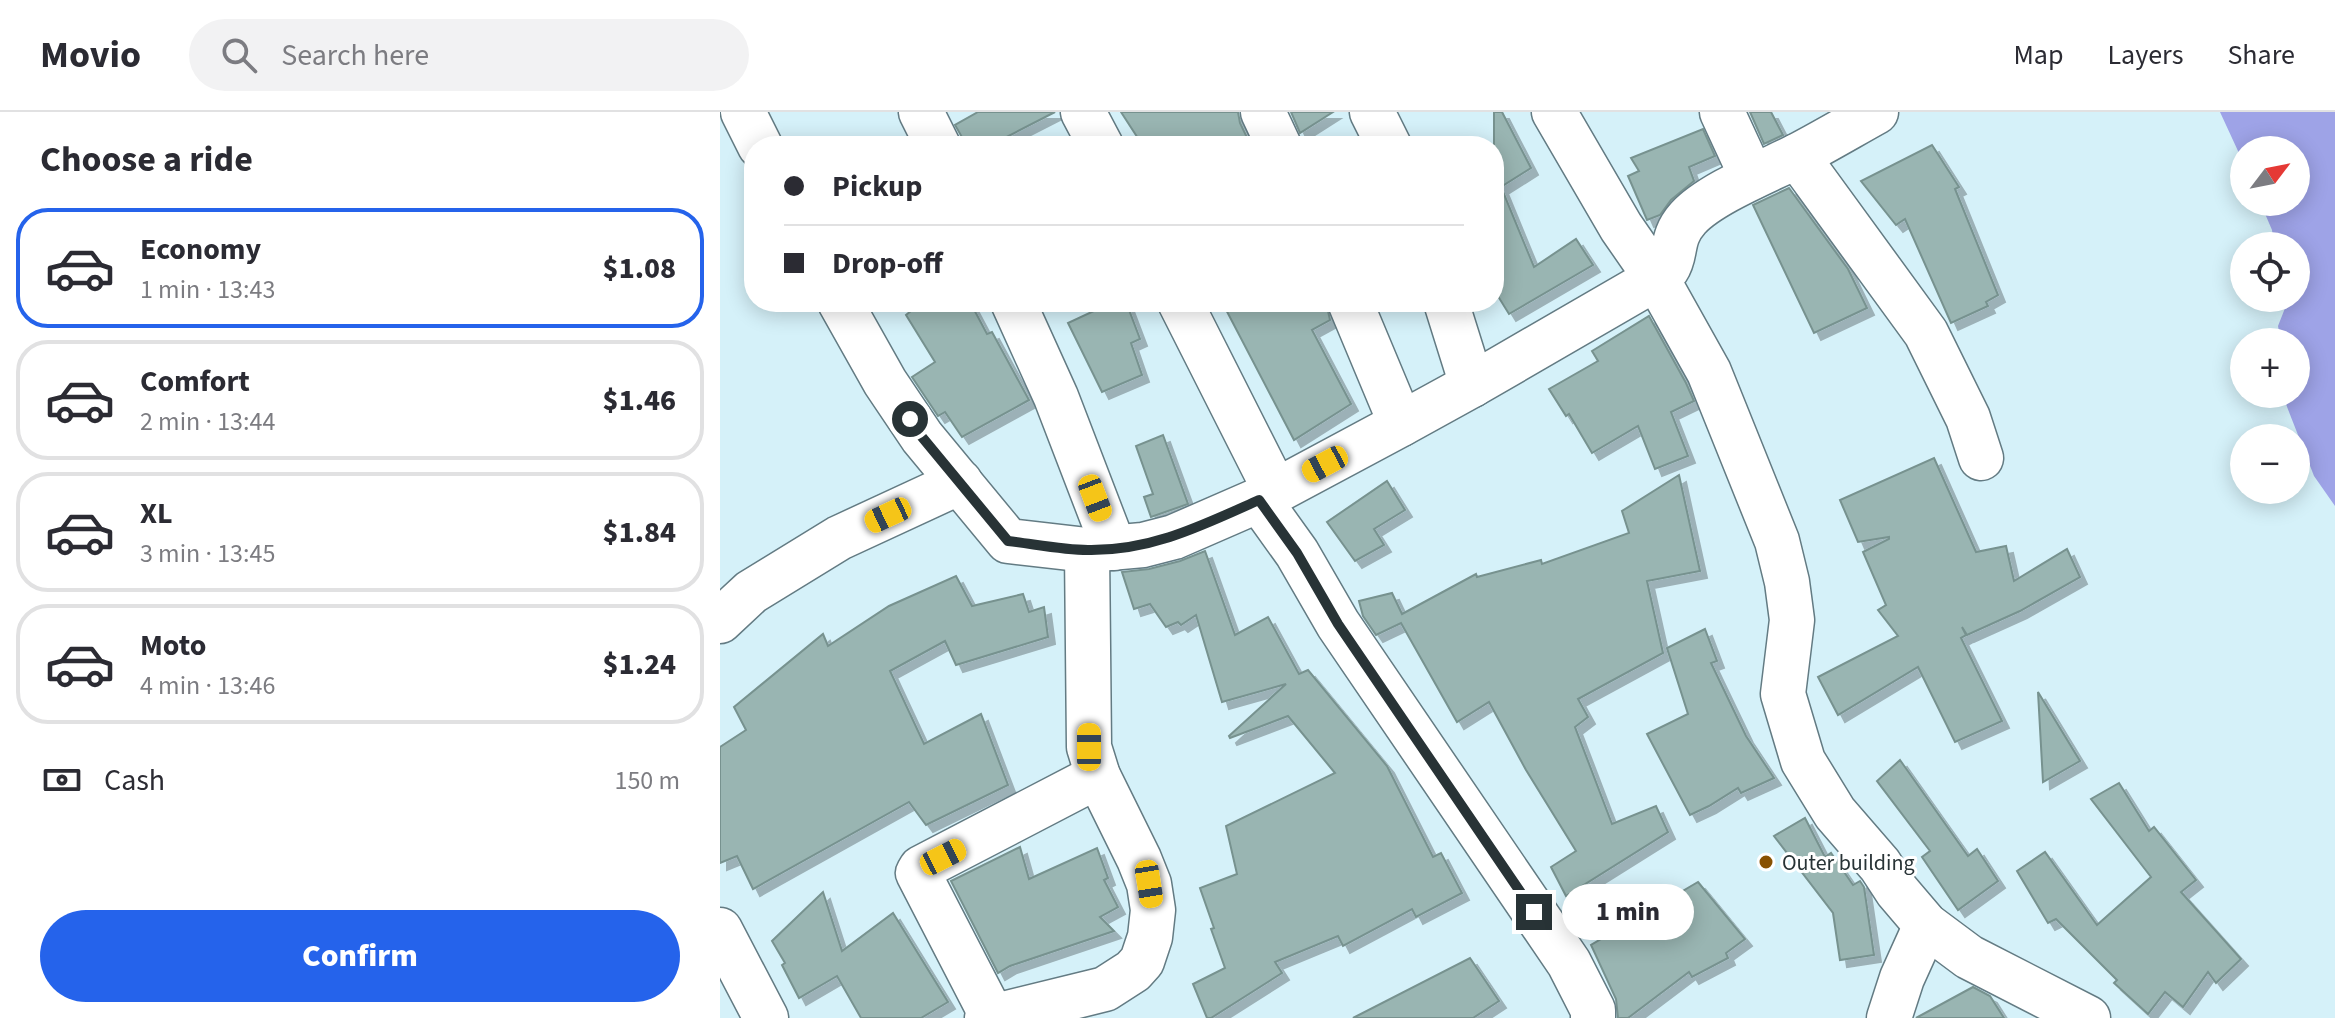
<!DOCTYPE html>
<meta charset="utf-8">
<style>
body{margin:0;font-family:"Source Sans 3",sans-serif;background:#f2f2f3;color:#2b2b33;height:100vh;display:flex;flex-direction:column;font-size:30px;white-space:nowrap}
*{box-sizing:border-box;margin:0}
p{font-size:26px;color:#7c7c81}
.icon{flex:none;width:44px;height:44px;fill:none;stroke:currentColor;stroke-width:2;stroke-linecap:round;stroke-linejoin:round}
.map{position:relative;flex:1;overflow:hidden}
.sheet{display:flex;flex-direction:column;background:#fff;width:720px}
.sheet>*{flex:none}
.top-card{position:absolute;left:24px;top:24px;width:760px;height:176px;border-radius:32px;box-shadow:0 4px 20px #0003;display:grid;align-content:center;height:176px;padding:0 40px;background:#fff}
.needle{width:52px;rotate:58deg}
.controls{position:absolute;left:1510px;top:24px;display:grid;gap:16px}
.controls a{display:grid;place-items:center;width:80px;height:80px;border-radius:50%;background:#fff;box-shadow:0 4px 20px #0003;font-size:40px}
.end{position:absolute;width:36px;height:36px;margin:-18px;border:10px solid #283336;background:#fff;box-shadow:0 0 0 4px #fff}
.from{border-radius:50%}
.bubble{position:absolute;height:56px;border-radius:28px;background:#fff;box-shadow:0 4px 20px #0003;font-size:26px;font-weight:800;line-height:56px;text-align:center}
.car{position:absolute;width:24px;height:48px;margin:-24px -12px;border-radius:10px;box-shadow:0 0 6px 2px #0007;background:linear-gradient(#f5c518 24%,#345 0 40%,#f5c518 0 76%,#345 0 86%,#f5c518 0)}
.top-card b{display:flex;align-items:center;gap:28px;height:76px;font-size:30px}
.top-card b+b{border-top:2px solid #e1e1e2}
.top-card i{width:20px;height:20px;background:#2b2b33}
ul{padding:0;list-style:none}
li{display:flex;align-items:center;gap:24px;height:120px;margin:0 16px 12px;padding:0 24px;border:4px solid #e1e1e2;border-radius:32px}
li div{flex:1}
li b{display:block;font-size:30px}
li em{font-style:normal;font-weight:800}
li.selected{border-color:#2563eb}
li>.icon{width:72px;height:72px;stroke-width:1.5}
h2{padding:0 40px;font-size:36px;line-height:96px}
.pay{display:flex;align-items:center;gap:20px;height:88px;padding:0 40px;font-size:30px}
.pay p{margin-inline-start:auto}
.cta{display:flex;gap:16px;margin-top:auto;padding:16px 40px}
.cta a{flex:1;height:92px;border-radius:48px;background:#2563eb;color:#fff;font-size:32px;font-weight:800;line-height:92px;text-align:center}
header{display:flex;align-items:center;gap:48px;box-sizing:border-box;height:112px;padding:0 40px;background:#fff;border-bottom:2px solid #e1e1e2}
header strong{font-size:38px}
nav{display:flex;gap:44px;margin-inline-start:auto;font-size:28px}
.search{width:560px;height:72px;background:#f2f2f3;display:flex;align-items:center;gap:20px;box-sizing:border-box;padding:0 28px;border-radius:44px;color:#7c7c81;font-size:30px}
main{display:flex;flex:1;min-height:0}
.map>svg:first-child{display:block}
.water{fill:#9ea3e7}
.building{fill:#99b5b2;stroke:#77928f;stroke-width:2;filter:url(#shadow)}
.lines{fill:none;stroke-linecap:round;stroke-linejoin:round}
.minor-casing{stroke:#637b83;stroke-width:47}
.minor{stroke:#fff;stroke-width:44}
.route{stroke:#283336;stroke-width:10}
.poi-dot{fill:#885102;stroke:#fff;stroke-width:3}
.labels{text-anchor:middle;stroke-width:6;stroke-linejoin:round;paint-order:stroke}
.poi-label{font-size:22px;fill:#283336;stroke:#fff;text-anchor:start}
</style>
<header>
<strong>Movio</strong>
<div class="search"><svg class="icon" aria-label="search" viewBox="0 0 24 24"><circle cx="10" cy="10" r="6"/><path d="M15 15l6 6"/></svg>Search here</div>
<nav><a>Map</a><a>Layers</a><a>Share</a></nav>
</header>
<main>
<section class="sheet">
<h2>Choose a ride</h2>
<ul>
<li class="selected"><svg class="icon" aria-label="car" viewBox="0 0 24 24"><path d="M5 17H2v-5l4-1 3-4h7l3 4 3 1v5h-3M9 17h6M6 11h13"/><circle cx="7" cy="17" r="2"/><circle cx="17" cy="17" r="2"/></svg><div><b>Economy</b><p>1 min · 13:43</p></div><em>$1.08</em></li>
<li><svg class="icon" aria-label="car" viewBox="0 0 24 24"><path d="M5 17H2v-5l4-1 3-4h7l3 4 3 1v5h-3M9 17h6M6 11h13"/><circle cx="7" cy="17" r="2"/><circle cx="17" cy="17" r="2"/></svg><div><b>Comfort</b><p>2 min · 13:44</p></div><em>$1.46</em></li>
<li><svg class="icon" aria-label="car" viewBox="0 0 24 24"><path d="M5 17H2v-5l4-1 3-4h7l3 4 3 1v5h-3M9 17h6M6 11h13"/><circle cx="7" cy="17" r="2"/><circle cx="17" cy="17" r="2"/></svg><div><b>XL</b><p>3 min · 13:45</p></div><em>$1.84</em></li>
<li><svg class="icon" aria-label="car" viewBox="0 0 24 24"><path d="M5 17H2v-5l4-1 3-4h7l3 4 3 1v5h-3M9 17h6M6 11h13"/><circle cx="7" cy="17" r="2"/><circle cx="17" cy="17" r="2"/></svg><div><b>Moto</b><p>4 min · 13:46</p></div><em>$1.24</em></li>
</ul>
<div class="pay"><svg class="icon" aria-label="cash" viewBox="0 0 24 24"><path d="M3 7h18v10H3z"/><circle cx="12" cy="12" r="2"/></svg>Cash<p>150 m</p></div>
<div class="cta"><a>Confirm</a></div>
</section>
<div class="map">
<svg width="1615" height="906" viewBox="0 0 1615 906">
<defs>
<filter id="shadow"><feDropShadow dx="7" dy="7" stdDeviation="0" flood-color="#0004"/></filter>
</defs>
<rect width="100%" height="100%" fill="#d5f1f9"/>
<polygon class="water" points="1500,0 1615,0 1615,394 1594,364 1564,287 1564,282 1576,282 1576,230 1561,230 1558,214 1569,186 1576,186 1576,134 1554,134 1552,118 1540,90 1576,90 1576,38 1524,38 1524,52"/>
<g class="building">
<polygon points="258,0 335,0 269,34 247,34 235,13"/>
<polygon points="401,0 518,0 520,11 531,34 423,34"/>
<polygon points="571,0 613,0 580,21"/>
<polygon points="774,0 782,0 811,56 781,75 814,155 856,127 873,153 789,202 776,181 778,179 774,174"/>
<polygon points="1030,0 1051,0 1063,23 1044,32"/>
<polygon points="983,17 995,44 969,55 974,69 951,88 940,103 927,108 908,64 919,59 911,46"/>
<polygon points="1212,33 1239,75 1235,77 1278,183 1266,190 1268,194 1231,211 1185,107 1176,113 1141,69"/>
<polygon points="1069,76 1128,157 1147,196 1094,221 1033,93"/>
<polygon points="202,190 250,190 267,222 272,220 309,288 242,325 225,300 218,304 192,265 215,250 186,203"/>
<polygon points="393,190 406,190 420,227 411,231 422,263 382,280 348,211"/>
<polygon points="502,190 606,190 610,208 592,218 631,292 574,328"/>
<polygon points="929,204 966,271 974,289 951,300 968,344 935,357 918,314 872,341 849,302 846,304 829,277 878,249 872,239"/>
<polygon points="443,323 468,392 431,405 424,385 433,382 416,334"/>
<polygon points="1214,346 1256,440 1286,434 1294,469 1347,437 1360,465 1300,499 1247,523 1242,515 1246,523 1241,526 1282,609 1235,630 1198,555 1118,603 1098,565 1178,524 1158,498 1166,493 1143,440 1169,427 1169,425 1138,430 1120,388"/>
<polygon points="959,363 980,459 927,469 943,541 858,587 868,605 855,615 892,712 936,694 948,720 846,784 831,755 856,739 806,658 769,590 737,610 681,511 656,523 643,504 639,489 672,481 682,502 756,462 757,465 821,448 822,452 909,421 902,399"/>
<polygon points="667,369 685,398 654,417 664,433 635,449 607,410"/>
<polygon points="485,439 515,523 548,505 579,562 588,558 667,654 713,745 721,741 742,781 696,805 692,797 623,834 618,824 555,850 562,861 491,906 487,906 473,872 505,856 491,817 494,816 480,776 517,762 506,714 615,661 568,604 510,626 509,624 566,572 502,590 476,503 461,513 458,510 446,515 430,492 414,497 402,460 429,457 460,449"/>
<polygon points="236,464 252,494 303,482 309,500 324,495 328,525 236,553 225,529 170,559 204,632 261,602 288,673 206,713 189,690 33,777 17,744 0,751 0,635 26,618 14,595 103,522 108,534 169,494"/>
<polygon points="985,517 997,549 991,551 1026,624 1054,666 1021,681 1018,676 989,694 970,703 927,622 968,602 947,536"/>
<polygon points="1318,580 1360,649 1323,670"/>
<polygon points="1180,648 1248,744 1257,737 1278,769 1238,798 1202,745 1210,739 1157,669"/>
<polygon points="1399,671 1429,719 1434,715 1476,768 1461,780 1521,847 1496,871 1488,860 1463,895 1445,880 1428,902 1394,871 1397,868 1336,807 1328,811 1297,759 1325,740 1377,813 1431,765 1371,687"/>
<polygon points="1085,706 1105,745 1111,741 1133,773 1140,769 1144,775 1154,843 1120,848 1113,801 1054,724"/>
<polygon points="300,735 309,767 377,736 388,766 384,768 398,795 380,805 394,819 290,854 278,861 231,769"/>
<polygon points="978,770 1025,827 1006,841 1008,846 972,865 969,860 908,906 898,906 896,887 871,833"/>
<polygon points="103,780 122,839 173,801 228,890 201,906 141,906 117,864 79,886 62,853 65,851 52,829"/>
<polygon points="750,846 779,889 753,906 633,906"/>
<polygon points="1253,875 1270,884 1284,906 1196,906"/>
</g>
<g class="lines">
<defs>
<g id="minor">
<polyline points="23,0 40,34"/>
<polyline points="201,0 218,34"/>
<polyline points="363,0 381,34"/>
<polyline points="543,0 559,34"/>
<polyline points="652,0 669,34"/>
<polyline points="834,0 901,115 937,167 989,260 1057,429 1067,470 1072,508 1063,582 1083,649 1115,701 1160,753 1177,779 1206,813 1249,845 1368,906"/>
<polyline points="1002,0 1032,65"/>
<polyline points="1077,44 1206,221 1248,306 1261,346"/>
<path d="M120 190 165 270 202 325 288 429 367 438 423 433 454 425 539 388 681 312 752 273 923 174C968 154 942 135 968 106 990 82 1045 60 1075 45 1102 31 1129 15 1156 0"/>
<polyline points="293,190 336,285 394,436"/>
<polyline points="460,190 555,378"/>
<polyline points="630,190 681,312"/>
<polyline points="726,190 752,273"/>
<polyline points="539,388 577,441 618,512 849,851 873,898 873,906"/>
<polyline points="0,509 31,480 119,426 240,370"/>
<polyline points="0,818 46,906"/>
<polyline points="272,904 198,761 201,756 378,664"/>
<polyline points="267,906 385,877 413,859 422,849 430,825 433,798 429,772 419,747 378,664 369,635 367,438"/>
<polyline points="1169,906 1182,866 1206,813"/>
</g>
</defs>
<use href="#minor" class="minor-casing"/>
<use href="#minor" class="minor"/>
</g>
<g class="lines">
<path class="route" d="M190 307 202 325 288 429C314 432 342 438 368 438 432 439 483 413 539 388L577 441 618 512 814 800"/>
</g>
<circle class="poi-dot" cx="1046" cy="750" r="8"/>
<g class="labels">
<g class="poi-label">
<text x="1062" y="758">Outer building</text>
</g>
</g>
</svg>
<div class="controls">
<a><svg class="needle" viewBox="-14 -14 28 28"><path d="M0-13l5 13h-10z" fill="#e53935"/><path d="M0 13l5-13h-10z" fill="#7c7c81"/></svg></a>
<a><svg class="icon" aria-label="locate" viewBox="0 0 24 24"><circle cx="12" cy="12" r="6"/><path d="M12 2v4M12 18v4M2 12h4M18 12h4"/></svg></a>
<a>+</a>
<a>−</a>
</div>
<i class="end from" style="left:190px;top:307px"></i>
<i class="end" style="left:814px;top:800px"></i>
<div class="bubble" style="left:842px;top:772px;width:132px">1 min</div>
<i class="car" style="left:605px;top:352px;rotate:242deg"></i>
<i class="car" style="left:375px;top:386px;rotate:159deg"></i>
<i class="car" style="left:168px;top:403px;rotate:245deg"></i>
<i class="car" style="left:369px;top:635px;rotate:0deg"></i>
<i class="car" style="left:223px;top:745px;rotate:63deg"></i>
<i class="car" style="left:429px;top:772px;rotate:171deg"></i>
<div class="top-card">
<b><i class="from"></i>Pickup</b>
<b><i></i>Drop-off</b>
</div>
</div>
</main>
